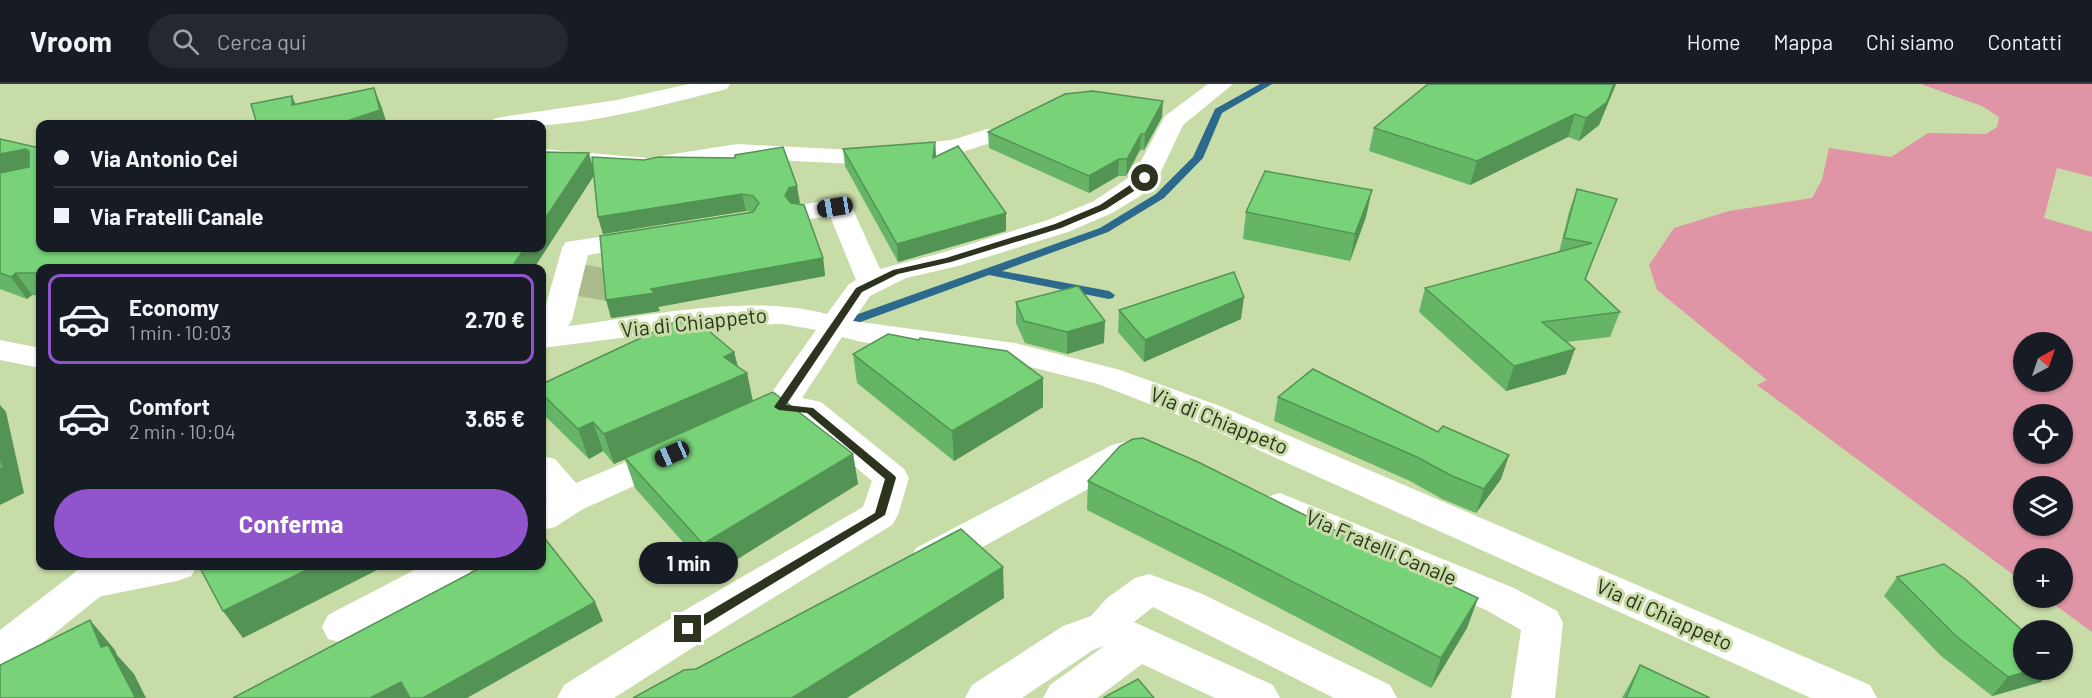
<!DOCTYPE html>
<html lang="it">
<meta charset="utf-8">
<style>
body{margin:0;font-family:Barlow,sans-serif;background:#242831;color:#f1f3f6;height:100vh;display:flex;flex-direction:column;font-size:22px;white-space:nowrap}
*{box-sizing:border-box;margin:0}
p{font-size:20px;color:#9ea1a6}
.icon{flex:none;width:33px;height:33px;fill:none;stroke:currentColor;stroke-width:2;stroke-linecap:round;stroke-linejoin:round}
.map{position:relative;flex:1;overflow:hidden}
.side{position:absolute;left:36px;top:180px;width:510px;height:306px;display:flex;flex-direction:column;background:#171b24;border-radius:12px;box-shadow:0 2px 4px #0004}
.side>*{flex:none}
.hud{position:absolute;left:36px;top:36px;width:510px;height:132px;border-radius:12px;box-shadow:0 2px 4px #0004;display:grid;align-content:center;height:132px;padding:0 18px;background:#171b24}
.needle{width:39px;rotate:40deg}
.buttons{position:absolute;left:2013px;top:248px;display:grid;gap:12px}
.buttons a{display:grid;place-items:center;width:60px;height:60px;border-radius:50%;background:#171b24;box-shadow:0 2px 4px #0004;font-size:30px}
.end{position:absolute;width:27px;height:27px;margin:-14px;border:8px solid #2c331e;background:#fff;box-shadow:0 0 0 3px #fff}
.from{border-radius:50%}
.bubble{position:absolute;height:42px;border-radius:21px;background:#171b24;box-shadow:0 2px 4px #0004;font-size:20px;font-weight:700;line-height:42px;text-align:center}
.car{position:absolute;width:18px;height:36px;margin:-18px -9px;border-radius:8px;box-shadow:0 0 4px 2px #0007;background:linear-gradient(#222 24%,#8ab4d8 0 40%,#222 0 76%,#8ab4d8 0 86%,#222 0)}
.hud b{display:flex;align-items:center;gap:21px;height:57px;font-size:22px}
.hud b+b{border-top:2px solid #363941}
.hud i{width:15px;height:15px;background:#f1f3f6}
ul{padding:10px 0 0;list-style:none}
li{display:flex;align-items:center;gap:18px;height:90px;margin:0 12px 9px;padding:0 6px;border:3px solid transparent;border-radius:12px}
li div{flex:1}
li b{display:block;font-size:22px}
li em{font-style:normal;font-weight:700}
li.selected{border-color:#9055cc}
li>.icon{width:54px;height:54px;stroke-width:1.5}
.cta{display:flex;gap:12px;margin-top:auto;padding:12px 18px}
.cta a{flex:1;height:69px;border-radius:36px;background:#9055cc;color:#fff;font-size:24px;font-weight:700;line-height:69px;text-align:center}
header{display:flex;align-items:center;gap:36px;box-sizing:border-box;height:84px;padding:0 30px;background:#171b24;border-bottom:2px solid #363941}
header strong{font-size:28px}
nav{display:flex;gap:33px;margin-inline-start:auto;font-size:21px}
.search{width:420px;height:54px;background:#242831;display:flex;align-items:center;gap:15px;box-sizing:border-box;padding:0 21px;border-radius:33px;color:#9ea1a6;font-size:22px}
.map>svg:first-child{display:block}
.green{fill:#e095a6;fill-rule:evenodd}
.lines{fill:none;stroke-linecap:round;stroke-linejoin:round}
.stream{fill:#2c698d;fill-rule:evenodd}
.street-tunnel{stroke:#a9ba8c;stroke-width:32;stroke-dasharray:32 16;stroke-linecap:butt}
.street{fill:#fff;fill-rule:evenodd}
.secondary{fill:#fff;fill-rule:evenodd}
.wall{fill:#66b567}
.shaded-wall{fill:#539354}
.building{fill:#77d278;stroke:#539354;stroke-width:1.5}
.route{fill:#2c331e}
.labels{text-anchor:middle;stroke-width:6;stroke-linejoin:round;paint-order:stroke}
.street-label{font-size:21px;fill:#2c331e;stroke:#c8dca7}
</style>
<header>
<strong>Vroom</strong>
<div class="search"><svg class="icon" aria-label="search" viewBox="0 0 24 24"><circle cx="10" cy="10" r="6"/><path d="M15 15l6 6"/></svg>Cerca qui</div>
<nav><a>Home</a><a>Mappa</a><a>Chi siamo</a><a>Contatti</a></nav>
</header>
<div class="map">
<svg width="2092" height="614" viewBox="0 0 2092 614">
<rect width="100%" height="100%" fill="#c8dca7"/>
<path class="green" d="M1921 0H2092V93L2057 84 2044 134 2092 148V548L2044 513H2062V474H2024L2023 498 1757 301 1767 296 1657 206 1649 181 1674 144 1729 127 1812 114 1822 96 1829 64 1891 73 1928 49 1986 50 1997 43 1999 33 1982 22ZM2024 258H2062V297H2024ZM2024 330H2062V369H2024ZM2024 402H2062V441H2024Z"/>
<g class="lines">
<polygon class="stream" points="1260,0 1272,0 1222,29 1203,74 1164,114 1108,148 1002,187 1109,207 1115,211 1113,214 1109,215 989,191 855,240 851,241 845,237 847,234 1100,144 1156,110 1193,73 1215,25"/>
<polyline class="street-tunnel" points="590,214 599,161"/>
<g class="street">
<path d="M689 0H730L727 5C653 23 565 49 490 40L494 35 502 33 617 16Z"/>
<path d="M1208 0H1233L1183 41 1158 94 1140 112 1112 129 1068 148 958 182 906 194 870 212 853 237 1015 259 1120 286 1220 322 1870 601 1877 614H1811L1196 338 1098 300 1015 279 862 258 842 253 802 314 821 318 904 385 909 394 898 431 892 441 703 557 614 614H557L564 601 673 533 863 423 872 397 800 336 783 334 754 345 742 342 737 334 742 326 767 315 816 246 783 240 715 242 542 264V228H544L562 164 566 158 645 146 655 148 659 154 655 160 588 171 572 236 568 242C650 232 747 209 827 230L849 200 856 196 830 132 803 136 794 134 790 128 794 122 835 115 850 119 880 185 941 169 1048 136 1094 117 1134 90 1165 32Z"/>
<polygon points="987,45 996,47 999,52 996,57 956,70 854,80 737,74 648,90 542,79 542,65 648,74 737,60 854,66 952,56"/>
<polygon points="1124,358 1140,358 1152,361 1158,370 1152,379 1130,382 944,484 930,489 916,484 911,474 916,464 1112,361"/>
<polygon points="671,359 683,362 689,371 683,380 583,425 555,443 542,446 542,416 547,413 542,407 542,372 555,375 576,399"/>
<polygon points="1280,409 1514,504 1557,527 1563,539 1555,614 1511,614 1521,546 1486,526 1267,431 1262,422 1267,413"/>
<polygon points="104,482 197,482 191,492 177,497 88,515 74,511 68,500 74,489"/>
<polygon points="422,482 474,482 468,492 358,555 343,559 328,555 322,543 328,531"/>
<polygon points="1149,490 1200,509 1390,601 1397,614 1334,614 1153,523 1134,538 1273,601 1280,614 1215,614 1142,580 1097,614 1043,614 1050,601 1104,562 1093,566 1022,614 965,614 972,601 1063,542 1091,532 1107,514 1135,494"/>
</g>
<g class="secondary">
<polygon points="0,256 40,264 40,284 0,276"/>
<polygon points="81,482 123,482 102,511 15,581 0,586 0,546 74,489"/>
</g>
</g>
<g class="wall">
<polygon points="1616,0 1599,41 1579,57 1568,53 1470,101 1369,67 1374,44"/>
<polygon points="1162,33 1144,66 1140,66 1126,92 1118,92 1089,109 989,64 988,48"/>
<polygon points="0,55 40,64 40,164 542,164 593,83 800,119 796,120 823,174 825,192 658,223 660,227 611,234 753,128 746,127 603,150 598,133 594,91 534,184 40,184 40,212 32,211 27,215 0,205"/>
<polygon points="935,58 936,73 1006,147 898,178 845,82 843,65"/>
<polygon points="1577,105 1617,115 1586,195 1620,228 1610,253 1567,258 1566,290 1506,307 1419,228 1425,204 1559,168 1569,128"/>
<polygon points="1246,128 1366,133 1350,177 1243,155"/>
<polygon points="1016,218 1104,259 1067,270 1025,259 1016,239"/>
<polygon points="1119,226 1241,235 1144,278 1118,248"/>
<polygon points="919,256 1043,294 1043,323 954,377 857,299 853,270"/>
<polygon points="734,268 738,283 747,289 753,317 853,370 858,400 712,491 635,404 625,375 614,380 603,367 589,375 545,332 542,323 542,300"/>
<polygon points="1278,313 1438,348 1509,371 1501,395 1476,429 1442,415 1410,397 1274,337"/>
<polygon points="1088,397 1365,461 1478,514 1467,544 1431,604 1230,498 1087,426"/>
<polygon points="1897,493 2041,598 1992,612 1940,571 1884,512"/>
<polygon points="1640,581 1710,614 1622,614"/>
</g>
<g class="shaded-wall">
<polygon points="1614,0 1616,0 1599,41 1579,57 1586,34"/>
<polygon points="374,4 382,24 387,40 338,40"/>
<polygon points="292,12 301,32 292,21"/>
<polygon points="1163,17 1162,33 1144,66 1145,50"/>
<polygon points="1575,30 1568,53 1470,101 1477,77"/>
<polygon points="1141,50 1140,66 1126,92 1127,75"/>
<polygon points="935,58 936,74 933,74"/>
<polygon points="26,65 40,86 0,93 0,70"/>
<polygon points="589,69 595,90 534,184 511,184 525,164 542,164 542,139"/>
<polygon points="1119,75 1118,92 1089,109 1089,92"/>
<polygon points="797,102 800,119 792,121 785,112 789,104"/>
<polygon points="1372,106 1366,133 1350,177 1355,150"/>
<polygon points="742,110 746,127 603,150 598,133"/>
<polygon points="1006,129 1006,147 898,178 897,160"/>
<polygon points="823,174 825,192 658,223 660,227 611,234 606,216 651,205"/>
<polygon points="16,189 32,211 27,215 11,193"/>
<polygon points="1244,213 1241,235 1144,278 1145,256"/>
<polygon points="1105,237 1104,259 1067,270 1067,248"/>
<polygon points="1575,265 1566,290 1506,307 1514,282"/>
<polygon points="734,268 740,292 747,289 753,319 614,380 604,350 724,273"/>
<polygon points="1043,294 1043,323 954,377 952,347"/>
<polygon points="0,321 6,328 24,409 0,421"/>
<polygon points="593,338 603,367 589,375 578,345"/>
<polygon points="853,370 858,400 712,491 703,460"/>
<polygon points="1509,371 1501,395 1476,429 1484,405"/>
<polygon points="315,482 385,482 243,554 223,527"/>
<polygon points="1003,483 1004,514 847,614 792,614"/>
<polygon points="1478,514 1467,544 1431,604 1441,574"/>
<polygon points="595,518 603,537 467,614 423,614"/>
<polygon points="90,536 115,566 117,571 134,590 146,614 133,614 101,563"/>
<polygon points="2036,585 2052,585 2041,598 1992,612 2008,593"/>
<polygon points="401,598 411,614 370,614"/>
</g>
<g class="building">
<polygon points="1428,0 1614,0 1607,18 1586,34 1575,30 1477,77 1374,44"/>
<polygon points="374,4 380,26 338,40 257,40 251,20 292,12 292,21"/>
<polygon points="1093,7 1163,17 1145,50 1141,50 1127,75 1119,75 1089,92 988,48 1065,10"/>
<polygon points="0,55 40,64 40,164 525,164 511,184 40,184 40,189 16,189 11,193 0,189 0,89 29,83 29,67 26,65 0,70"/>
<polygon points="935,58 933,74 958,62 1006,129 897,160 843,65"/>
<polygon points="783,63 797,102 789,104 785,112 791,119 804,121 823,174 651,205 655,209 606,216 600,152 753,128 759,119 753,112 742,110 598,133 592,73 644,76 658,73 735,74 735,71"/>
<polygon points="542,68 589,69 542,139"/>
<polygon points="1265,87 1372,106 1355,150 1246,128"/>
<polygon points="1577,105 1617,115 1585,195 1620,228 1542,238 1575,265 1514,282 1425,204 1592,159 1564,154"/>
<polygon points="1234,188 1244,213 1145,256 1119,226"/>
<polygon points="1078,202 1105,237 1067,248 1024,237 1016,218"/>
<polygon points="690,231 734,268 724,273 747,289 604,350 593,338 578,345 542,310 542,300"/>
<polygon points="888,250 919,256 920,254 1007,267 1043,294 952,347 853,270"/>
<polygon points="1313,285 1438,348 1443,342 1509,371 1484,405 1450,391 1417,373 1278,313"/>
<polygon points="773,308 853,370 703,460 625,374"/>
<polygon points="1143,354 1198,378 1365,461 1478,514 1441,574 1235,468 1088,397 1120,362 1133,355"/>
<polygon points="0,368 3,384 0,386"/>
<polygon points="961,445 1003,483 792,614 633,614 684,586 696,585"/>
<polygon points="542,451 595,518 423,614 410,614 401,598 370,614 233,614 484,482 542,482"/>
<polygon points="1944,480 1965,495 2024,548 2024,585 2036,585 2008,593 1956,552 1897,493"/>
<polygon points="199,482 315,482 223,527"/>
<polygon points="90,536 101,563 108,561 135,613 133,614 0,614 0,581"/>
<polygon points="1640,581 1710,614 1626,614"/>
<polygon points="1138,595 1154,614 1103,614"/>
</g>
<polygon class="route" points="1145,91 1149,94 1148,95 1134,107 1106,125 1061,144 951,178 898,190 862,208 786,321 813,324 895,392 896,394 885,431 692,549 684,549 684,542 875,429 885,395 807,329 779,326 774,323 856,204 893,186 946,174 1055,140 1100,121"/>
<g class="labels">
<g class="street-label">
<text transform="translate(694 239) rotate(-6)" y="7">Via di Chiappeto</text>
<text transform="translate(1219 337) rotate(22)" y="7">Via di Chiappeto</text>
<text transform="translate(1381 464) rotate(23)" y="7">Via Fratelli Canale</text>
<text transform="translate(1664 531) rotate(24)" y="7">Via di Chiappeto</text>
</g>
</g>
</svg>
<div class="buttons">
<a><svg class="needle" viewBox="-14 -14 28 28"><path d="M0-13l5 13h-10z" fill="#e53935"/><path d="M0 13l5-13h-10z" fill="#9ea1a6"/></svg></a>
<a><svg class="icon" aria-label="locate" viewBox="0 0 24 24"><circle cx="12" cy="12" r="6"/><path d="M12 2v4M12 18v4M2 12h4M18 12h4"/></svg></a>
<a><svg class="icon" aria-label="layers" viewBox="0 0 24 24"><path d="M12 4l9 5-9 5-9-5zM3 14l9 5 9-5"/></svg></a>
<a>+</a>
<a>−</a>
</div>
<i class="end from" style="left:1145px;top:94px"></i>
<i class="end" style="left:688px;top:545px"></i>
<div class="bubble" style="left:639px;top:458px;width:99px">1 min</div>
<i class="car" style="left:835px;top:123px;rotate:261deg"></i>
<i class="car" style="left:672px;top:370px;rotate:246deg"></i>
<div class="hud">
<b><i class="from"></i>Via Antonio Cei</b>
<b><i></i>Via Fratelli Canale</b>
</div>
<section class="side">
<ul>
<li class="selected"><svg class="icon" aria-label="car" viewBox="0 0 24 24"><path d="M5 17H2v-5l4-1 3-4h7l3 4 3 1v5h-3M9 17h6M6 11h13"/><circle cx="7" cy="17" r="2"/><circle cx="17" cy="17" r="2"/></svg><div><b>Economy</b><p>1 min · 10:03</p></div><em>2.70 €</em></li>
<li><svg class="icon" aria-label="car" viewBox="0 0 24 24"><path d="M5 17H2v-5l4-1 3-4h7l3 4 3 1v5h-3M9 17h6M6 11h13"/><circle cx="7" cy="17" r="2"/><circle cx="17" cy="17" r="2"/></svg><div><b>Comfort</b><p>2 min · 10:04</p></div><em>3.65 €</em></li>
</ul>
<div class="cta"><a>Conferma</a></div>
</section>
</div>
